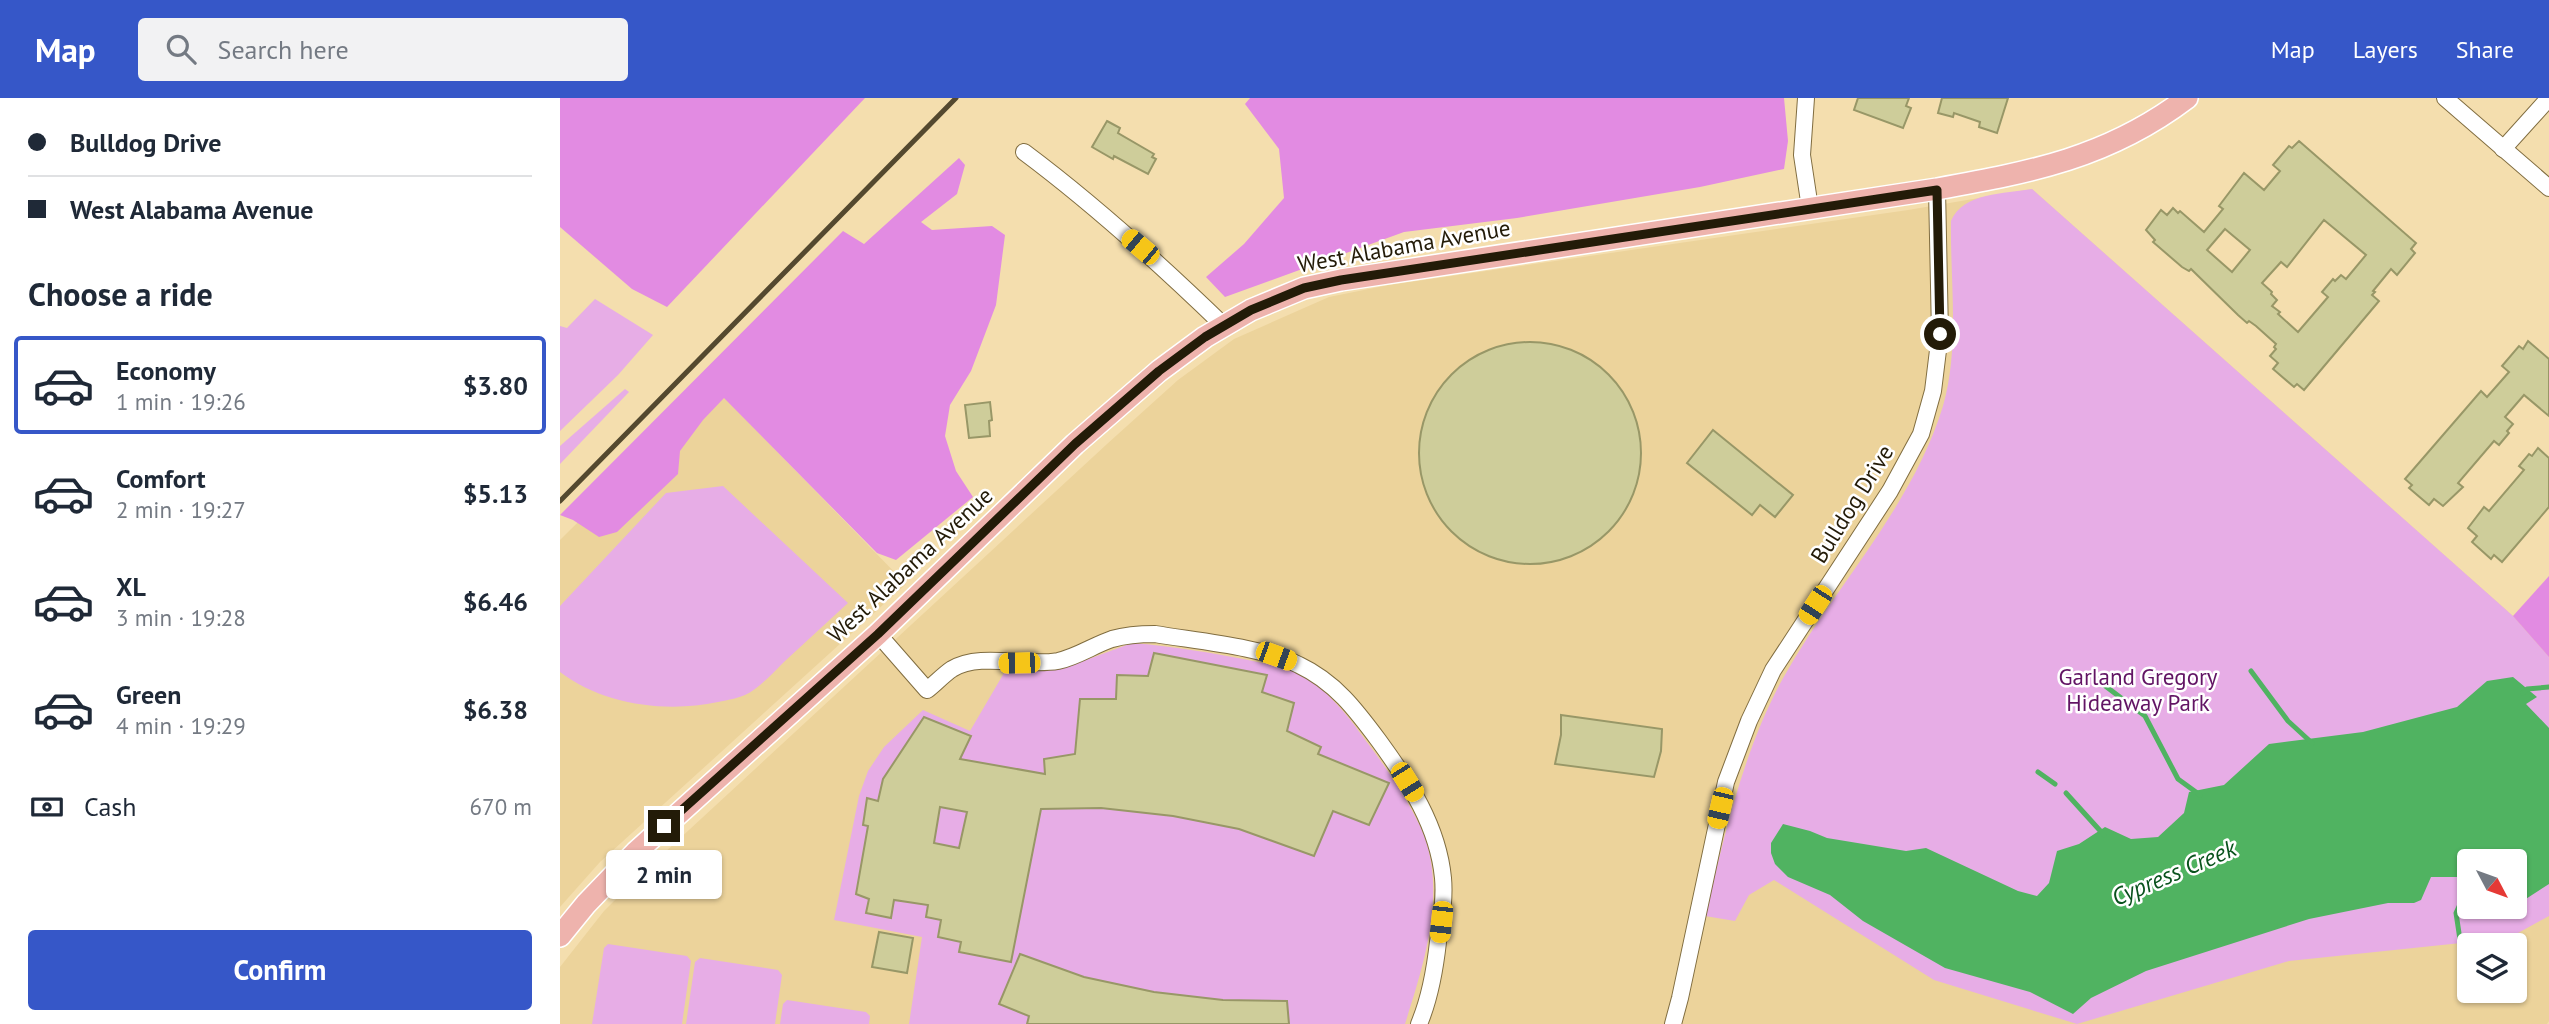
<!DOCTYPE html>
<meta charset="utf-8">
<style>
body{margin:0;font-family:"PT Sans",sans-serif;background:#f2f2f3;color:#1f2937;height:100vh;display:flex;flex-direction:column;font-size:26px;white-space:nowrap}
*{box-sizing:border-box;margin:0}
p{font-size:23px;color:#747a83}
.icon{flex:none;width:38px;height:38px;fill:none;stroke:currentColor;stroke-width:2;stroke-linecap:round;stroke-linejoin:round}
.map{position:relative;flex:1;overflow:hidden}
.details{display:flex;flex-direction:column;background:#fff;width:560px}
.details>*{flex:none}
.top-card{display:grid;align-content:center;height:154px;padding:0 28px;background:#fff}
.needle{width:46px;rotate:131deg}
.buttons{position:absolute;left:1897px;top:751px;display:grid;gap:14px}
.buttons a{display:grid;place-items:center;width:70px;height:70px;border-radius:7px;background:#fff;box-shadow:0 2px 5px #0004;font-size:35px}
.end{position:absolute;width:32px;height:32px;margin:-16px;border:9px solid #231b08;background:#fff;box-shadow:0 0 0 4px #fff}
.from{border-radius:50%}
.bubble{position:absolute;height:49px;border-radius:7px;background:#fff;box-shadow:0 2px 5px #0004;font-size:23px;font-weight:700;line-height:49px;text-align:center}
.car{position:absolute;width:21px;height:42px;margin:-21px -10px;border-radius:9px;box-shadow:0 0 5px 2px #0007;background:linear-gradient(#f5c518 24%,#345 0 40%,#f5c518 0 76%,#345 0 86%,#f5c518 0)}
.top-card b{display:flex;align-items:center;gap:24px;height:66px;font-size:26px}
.top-card b+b{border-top:2px solid #e0e1e3}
.top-card i{width:18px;height:18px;background:#1f2937}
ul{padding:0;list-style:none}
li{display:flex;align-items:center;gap:21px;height:98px;margin:0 14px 10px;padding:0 14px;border:4px solid transparent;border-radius:7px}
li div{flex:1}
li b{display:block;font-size:26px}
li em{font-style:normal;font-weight:700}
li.on{border-color:#3657c8}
li>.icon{width:63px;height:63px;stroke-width:1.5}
h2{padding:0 28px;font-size:32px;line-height:84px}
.pay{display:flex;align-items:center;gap:18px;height:77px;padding:0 28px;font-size:26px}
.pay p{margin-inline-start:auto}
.cta{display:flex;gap:14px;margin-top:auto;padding:14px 28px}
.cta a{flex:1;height:80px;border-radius:7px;background:#3657c8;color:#fff;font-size:28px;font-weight:700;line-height:80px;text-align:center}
header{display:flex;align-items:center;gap:42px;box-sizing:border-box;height:98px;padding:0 35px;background:#3657c8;color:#fff}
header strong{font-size:33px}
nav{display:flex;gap:38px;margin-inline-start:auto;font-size:24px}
.search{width:490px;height:63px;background:#f2f2f3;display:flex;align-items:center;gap:18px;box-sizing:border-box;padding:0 24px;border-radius:7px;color:#747a83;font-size:26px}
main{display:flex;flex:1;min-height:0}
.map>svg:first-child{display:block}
.built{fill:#ecd39b;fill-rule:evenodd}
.green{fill:#e7ade6;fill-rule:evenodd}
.forest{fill:#e28be2}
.water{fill:#50b361}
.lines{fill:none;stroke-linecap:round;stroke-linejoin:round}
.stream{stroke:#50b361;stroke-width:5}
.building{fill:#cecd9a;stroke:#989767;stroke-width:2;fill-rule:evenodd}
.minor-casing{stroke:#806d40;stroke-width:18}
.major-casing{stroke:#fff;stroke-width:24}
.minor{stroke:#fff;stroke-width:16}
.major{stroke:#eeb3ad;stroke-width:21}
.rail{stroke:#54492f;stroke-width:5}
.route{stroke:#231b08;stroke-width:9}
.labels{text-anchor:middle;stroke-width:5;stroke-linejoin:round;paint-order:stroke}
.street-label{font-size:23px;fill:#231b08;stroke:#fff}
.park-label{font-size:23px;fill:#621464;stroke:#fff}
.water-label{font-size:24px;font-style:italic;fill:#09531d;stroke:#fff}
</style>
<header>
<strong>Map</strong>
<div class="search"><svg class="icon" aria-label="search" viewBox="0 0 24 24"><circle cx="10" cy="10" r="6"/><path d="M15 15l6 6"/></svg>Search here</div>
<nav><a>Map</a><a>Layers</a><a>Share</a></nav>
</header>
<main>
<section class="details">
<div class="top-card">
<b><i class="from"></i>Bulldog Drive</b>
<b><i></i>West Alabama Avenue</b>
</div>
<h2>Choose a ride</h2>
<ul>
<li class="on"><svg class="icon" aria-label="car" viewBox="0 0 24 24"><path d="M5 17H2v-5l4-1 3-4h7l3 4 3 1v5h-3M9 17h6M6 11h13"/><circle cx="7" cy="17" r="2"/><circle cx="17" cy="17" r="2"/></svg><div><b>Economy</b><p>1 min · 19:26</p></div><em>$3.80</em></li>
<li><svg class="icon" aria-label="car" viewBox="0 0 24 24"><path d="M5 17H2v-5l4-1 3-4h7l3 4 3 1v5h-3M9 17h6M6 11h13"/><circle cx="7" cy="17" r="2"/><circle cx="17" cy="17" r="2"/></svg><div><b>Comfort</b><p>2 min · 19:27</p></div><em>$5.13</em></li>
<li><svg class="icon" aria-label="car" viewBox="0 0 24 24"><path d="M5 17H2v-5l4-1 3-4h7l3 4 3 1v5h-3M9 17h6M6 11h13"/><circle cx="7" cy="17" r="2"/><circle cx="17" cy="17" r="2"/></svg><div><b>XL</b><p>3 min · 19:28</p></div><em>$6.46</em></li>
<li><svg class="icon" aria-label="car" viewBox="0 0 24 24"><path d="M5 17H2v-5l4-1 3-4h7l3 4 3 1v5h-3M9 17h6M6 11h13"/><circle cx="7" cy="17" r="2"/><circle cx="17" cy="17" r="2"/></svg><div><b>Green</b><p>4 min · 19:29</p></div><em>$6.38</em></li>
</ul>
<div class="pay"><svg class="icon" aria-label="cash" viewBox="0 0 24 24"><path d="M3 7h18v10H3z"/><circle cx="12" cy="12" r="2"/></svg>Cash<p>670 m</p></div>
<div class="cta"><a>Confirm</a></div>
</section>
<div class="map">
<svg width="1989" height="926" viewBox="0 0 1989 926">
<rect width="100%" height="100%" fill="#f4deae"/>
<g class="built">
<path d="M1472 91 1953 518 1989 559V923L1987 926H0V869L44 813 77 780 547 346 618 282 674 241 769 199 829 187 1348 112ZM1909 763H1955V808H1909ZM1909 847H1955V892H1909Z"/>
<polygon points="154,289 346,486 40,764 0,809 0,442"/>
</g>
<g class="green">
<path d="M1472 91 1953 518 1989 559V818L1949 840 1729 863 1517 926 1374 882 1214 782 1189 797 1175 823 1145 818C1165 737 1182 656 1222 582 1273 490 1352 410 1383 308 1400 249 1390 183 1391 123 1403 94 1445 96 1472 91ZM1909 763H1955V808H1909Z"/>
<polygon points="35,201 93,237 58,277 0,333 0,228 7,230"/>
<polygon points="65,291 69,294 0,366 0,348"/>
<path d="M163 388 288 505C267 524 246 544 225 563 214 574 202 587 189 595 180 600 168 602 158 604 106 615 43 607 0 574V508L106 395Z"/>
<path d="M572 545C612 548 653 555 693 563 704 566 718 567 729 571 761 583 787 616 806 643 826 669 846 699 860 728 889 790 864 866 845 926H349L362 839 274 822 299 698 308 673 324 649 363 612 410 633 444 575 507 569Z"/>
<polygon points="48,846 127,858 131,863 122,926 32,926 44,850"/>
<polygon points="140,860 218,872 222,877 215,926 126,926 135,864"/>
<polygon points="227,902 306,914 310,918 309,926 220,926 223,906"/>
</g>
<g class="forest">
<polygon points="0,0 305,0 107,209 72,191 0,129"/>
<polygon points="690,0 1224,0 1228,43 1224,71 1140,89 957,120 844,134 665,199 646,179 684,146 724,100 719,51 685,6"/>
<polygon points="399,60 405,67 397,96 361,124 372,132 432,128 445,137 436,207 411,273 390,307 385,338 396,373 413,399 336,462 317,455 164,300 143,322 120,353 118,376 57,434 39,439 13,422 0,417 283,133 304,146"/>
<polygon points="1989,478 1989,559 1953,518"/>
</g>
<polygon class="water" points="1953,579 1977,599 1966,606 1989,630 1989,786 1955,808 1955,763 1927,763 1920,758 1915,763 1909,763 1909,770 1902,779 1871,779 1861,802 1854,805 1828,805 1749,821 1586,873 1531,900 1513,916 1470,894 1385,870 1303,823 1270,797 1228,779 1215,766 1211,755 1211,745 1223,726 1250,733 1267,740 1346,753 1366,750 1458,793 1477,798 1489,785 1497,753 1519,746 1545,729 1571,741 1598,739 1624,715 1629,694 1664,687 1709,646 1803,634 1897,609 1927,583"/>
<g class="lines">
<g class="stream">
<polyline points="1691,573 1728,623 1752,645"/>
<polyline points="1540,584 1585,618 1618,681 1640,697"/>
<polyline points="1963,595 1967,591 1989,589"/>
<polyline points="1478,674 1495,686"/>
<polyline points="1506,695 1544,737"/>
<polyline points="1902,855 1896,815 1909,787"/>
</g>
</g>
<g class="building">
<polygon points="1298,0 1349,0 1346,8 1351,10 1343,30 1294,12"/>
<polygon points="1382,0 1448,0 1437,35 1419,29 1420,24 1394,15 1393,19 1378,15"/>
<polygon points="547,23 560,30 558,35 594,56 592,59 596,61 588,76 554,58 553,61 532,49"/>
<path d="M1739 43 1856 145 1851 151 1855 155 1837 177 1831 171 1813 193 1815 194 1812 197 1819 203 1744 292 1737 286 1734 289 1713 271 1718 265 1710 258 1716 251 1714 249 1716 246 1696 228 1689 223 1687 225 1678 217 1631 171 1629 173 1622 169 1593 144 1595 142 1586 132 1601 112 1607 117 1613 110 1618 115 1620 113 1644 134 1663 111 1659 108 1684 75 1704 92 1720 73 1713 67 1729 48 1732 50ZM1764 122 1806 157 1786 181 1781 177 1775 183 1773 181 1762 194 1768 199 1738 234 1718 216 1720 214 1712 208 1717 202 1711 196 1712 194 1702 185 1721 164 1727 169ZM1665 131 1690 152 1672 174 1647 152Z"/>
<polygon points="1968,243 1989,261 1989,318 1964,297 1945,319 1953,326 1947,333 1949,335 1939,347 1934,343 1898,385 1903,389 1883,408 1874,401 1869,407 1849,390 1852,387 1845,381 1921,293 1927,299 1949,274 1942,268 1959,248 1963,251"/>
<circle cx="970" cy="355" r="111"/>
<polygon points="430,304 432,322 429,323 430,338 409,340 405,307"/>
<polygon points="1153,332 1233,397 1215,419 1200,407 1192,417 1127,365"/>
<polygon points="1978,350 1989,360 1989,409 1942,464 1934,457 1931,461 1912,444 1917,438 1908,430 1924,409 1929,413 1964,372 1959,368 1969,356 1972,358"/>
<path d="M594 555 707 577 702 594 734 605 727 633 761 649 758 656 829 685 809 727 773 713 754 758 679 731 613 718 541 710 481 711 451 864 399 854 401 844 378 839 381 822 366 819 368 807 334 802 331 820 306 815 309 801 296 796 308 728 303 727 307 700 318 703 323 681 364 619 411 638 400 661 485 676 484 661 515 656 520 601H556L557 577 588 578ZM380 709 407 714 399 750 374 745Z"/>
<polygon points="1001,617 1102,631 1101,653 1094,679 995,666 1001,637"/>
<polygon points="319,834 353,840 347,875 312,869"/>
<polygon points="460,856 524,879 594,894 663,902 727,903 729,926 467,926 469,918 439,906"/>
</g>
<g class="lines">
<defs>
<g id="minor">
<polyline points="1246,0 1242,57 1250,110"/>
<polyline points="1885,0 1989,90"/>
<polyline points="1943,51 1989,0"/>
<path d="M464 54C535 107 600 166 664 228"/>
<path d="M318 536 367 592C375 586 383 577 392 571 420 554 465 569 498 563 517 559 534 547 552 541 566 537 581 536 595 536 636 543 703 549 739 567 775 584 796 612 819 643 849 684 878 728 883 780 885 801 881 823 878 844 875 871 870 900 859 926"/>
<polyline points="1113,926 1120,900 1166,684 1189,623 1213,572 1330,393 1361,336 1373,293 1380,236 1377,91"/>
</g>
<path id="major" d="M0 838 26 806 76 754 318 536 515 346 599 273 645 239 691 212 744 190 781 182 1377 91C1471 74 1548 60 1627 0"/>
</defs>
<use href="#minor" class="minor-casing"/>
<use href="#major" class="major-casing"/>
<use href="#minor" class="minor"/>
<use href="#major" class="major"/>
<polyline class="rail" points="0,403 396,0"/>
</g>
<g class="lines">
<polyline class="route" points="104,728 318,536 515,346 599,273 645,239 691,212 744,190 781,182 1377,92 1380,236"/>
</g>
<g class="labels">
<g class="street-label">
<text transform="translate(844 148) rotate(-10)" y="8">West Alabama Avenue</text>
<text transform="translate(1292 406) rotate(-58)" y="8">Bulldog Drive</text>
<text transform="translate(350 467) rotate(-43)" y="8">West Alabama Avenue</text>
</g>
<g class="park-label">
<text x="1578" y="587">Garland Gregory<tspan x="1578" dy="26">Hideaway Park</tspan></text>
</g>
<g class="water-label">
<text transform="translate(1614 775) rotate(-23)" y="8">Cypress Creek</text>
</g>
</g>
</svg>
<div class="buttons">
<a><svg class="needle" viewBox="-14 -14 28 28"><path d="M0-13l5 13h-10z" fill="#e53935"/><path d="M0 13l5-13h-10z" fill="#747a83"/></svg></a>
<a><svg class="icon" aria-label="layers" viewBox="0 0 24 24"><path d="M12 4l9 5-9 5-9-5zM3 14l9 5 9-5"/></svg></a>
</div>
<i class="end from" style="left:1380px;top:236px"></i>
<i class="end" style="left:104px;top:728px"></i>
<div class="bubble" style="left:46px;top:752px;width:116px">2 min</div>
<i class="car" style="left:580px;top:149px;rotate:310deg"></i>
<i class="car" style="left:1255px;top:507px;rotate:213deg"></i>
<i class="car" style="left:716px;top:558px;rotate:110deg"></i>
<i class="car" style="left:459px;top:565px;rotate:269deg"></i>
<i class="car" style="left:847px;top:684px;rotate:148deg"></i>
<i class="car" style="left:1160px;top:710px;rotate:193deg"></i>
<i class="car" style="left:881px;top:824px;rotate:186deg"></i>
</div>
</main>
